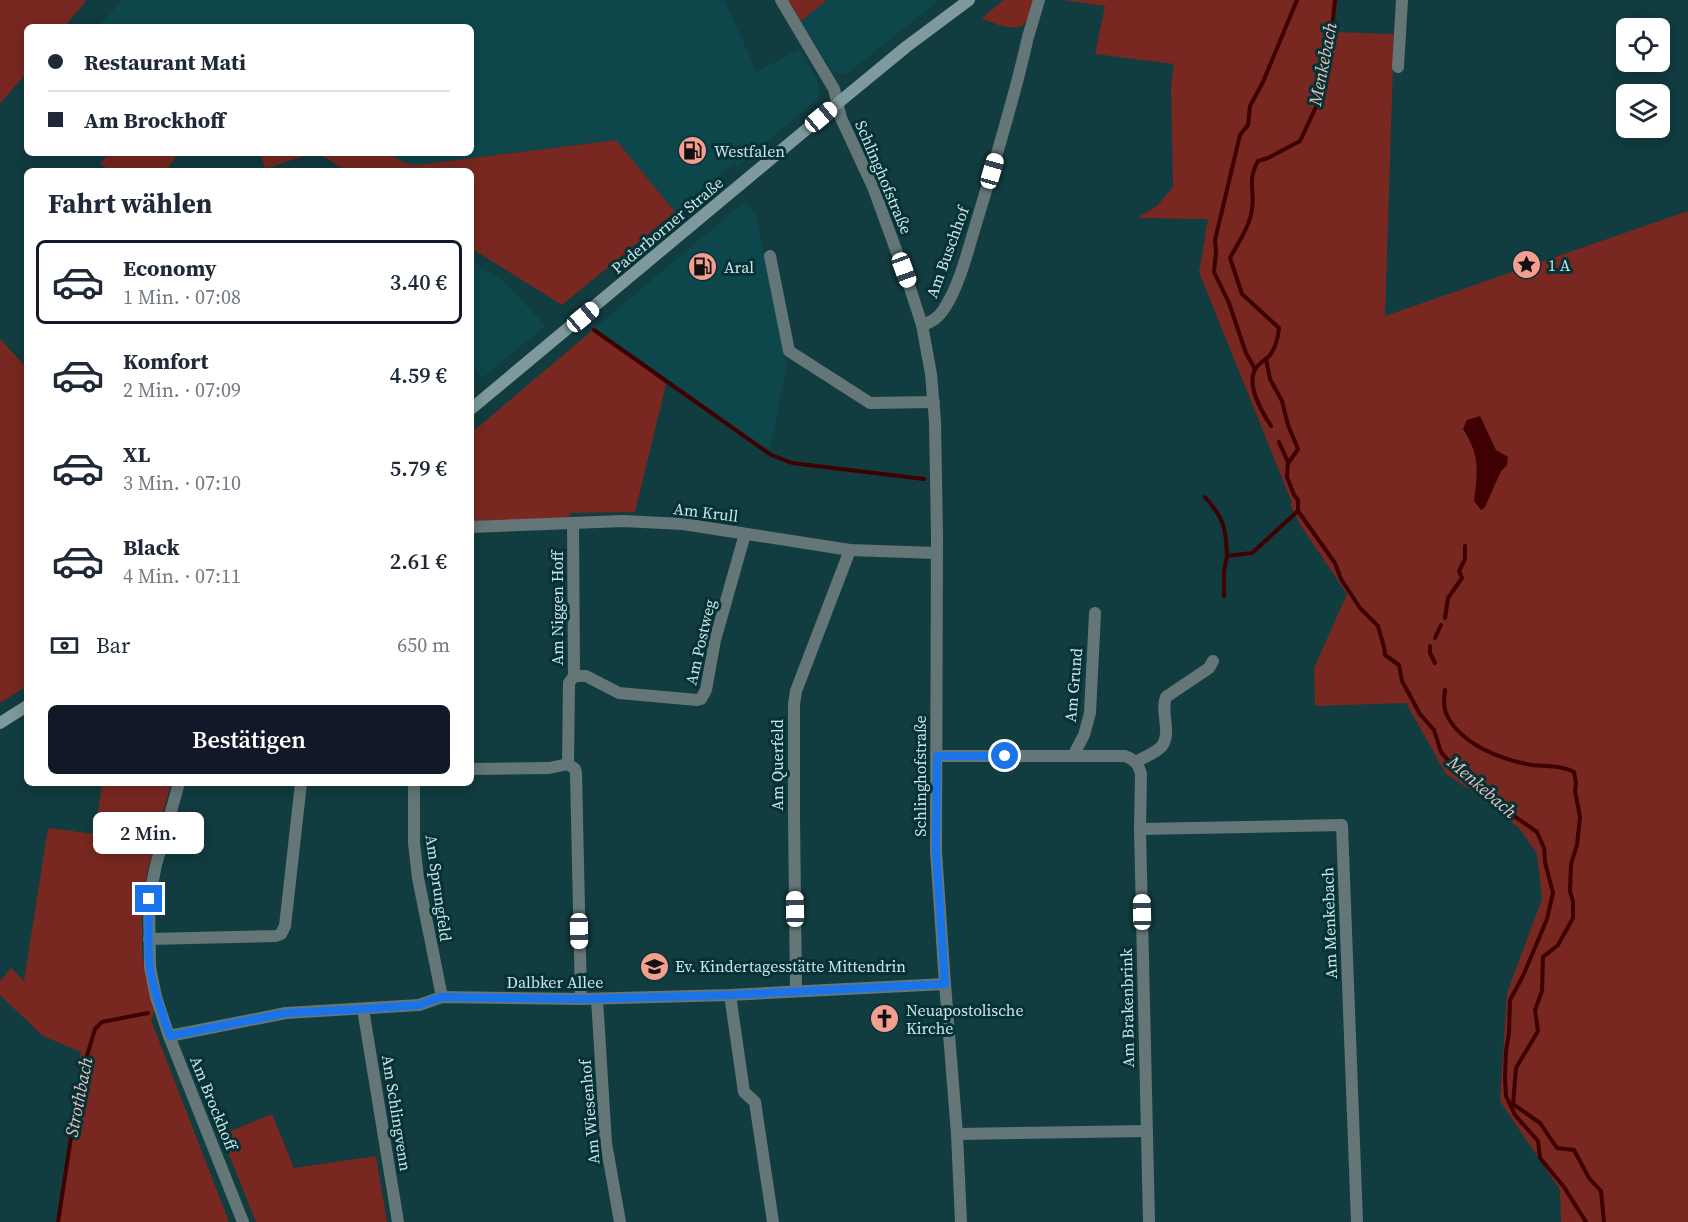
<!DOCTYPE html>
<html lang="de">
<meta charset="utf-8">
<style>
body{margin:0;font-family:"Source Serif 4",serif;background:#f6f6f7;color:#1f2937;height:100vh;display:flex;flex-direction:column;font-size:22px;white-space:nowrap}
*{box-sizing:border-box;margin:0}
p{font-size:20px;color:#747a83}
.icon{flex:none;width:33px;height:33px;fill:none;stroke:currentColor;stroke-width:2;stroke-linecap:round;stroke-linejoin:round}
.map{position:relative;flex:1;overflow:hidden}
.drawer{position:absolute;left:24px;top:168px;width:450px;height:618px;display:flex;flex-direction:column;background:#fff;border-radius:9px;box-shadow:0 3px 15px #0003}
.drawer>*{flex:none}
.top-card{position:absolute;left:24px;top:24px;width:450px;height:132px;border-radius:9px;box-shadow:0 3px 15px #0003;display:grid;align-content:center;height:132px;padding:0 24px;background:#fff}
.fabs{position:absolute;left:1616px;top:18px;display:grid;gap:12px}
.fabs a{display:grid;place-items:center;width:54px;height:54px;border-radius:9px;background:#fff;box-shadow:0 3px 15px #0003;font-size:30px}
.end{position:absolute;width:27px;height:27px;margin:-14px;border:8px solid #1a73e8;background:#fff;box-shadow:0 0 0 3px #fff}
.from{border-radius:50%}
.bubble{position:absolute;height:42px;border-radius:9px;background:#fff;box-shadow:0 3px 15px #0003;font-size:20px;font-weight:600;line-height:42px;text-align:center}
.car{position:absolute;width:18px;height:36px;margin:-18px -9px;border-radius:8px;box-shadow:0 0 4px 2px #0007;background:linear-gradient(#fff 24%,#345 0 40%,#fff 0 76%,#345 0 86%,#fff 0)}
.top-card b{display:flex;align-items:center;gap:21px;height:57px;font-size:22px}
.top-card b+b{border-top:2px solid #e0e1e3}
.top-card i{width:15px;height:15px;background:#1f2937}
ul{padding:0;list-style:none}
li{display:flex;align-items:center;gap:18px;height:84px;margin:0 12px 9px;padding:0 12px;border:3px solid transparent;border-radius:9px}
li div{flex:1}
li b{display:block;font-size:22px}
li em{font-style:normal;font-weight:600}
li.current{border-color:#111827}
li>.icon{width:54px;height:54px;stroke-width:1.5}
h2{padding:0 24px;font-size:27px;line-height:72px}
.pay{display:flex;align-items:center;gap:15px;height:66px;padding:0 24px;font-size:22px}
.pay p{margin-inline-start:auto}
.cta{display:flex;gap:12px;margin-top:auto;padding:12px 24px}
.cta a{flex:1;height:69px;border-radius:9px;background:#111827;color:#fff;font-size:24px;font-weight:600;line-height:69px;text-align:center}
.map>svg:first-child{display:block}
.built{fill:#0d474c}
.green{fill:#782820}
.water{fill:#3e0000}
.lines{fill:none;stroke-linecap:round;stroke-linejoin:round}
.stream{stroke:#3e0000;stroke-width:4}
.minor{stroke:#647678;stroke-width:12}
.secondary{stroke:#7e9a9d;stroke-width:12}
.route{stroke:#1a73e8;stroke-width:8}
.labels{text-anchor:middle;stroke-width:6;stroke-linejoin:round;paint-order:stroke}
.poi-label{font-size:16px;fill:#cfe5e7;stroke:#043236;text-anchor:start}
.street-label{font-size:16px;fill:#cfe5e7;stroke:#043236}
.water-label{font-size:18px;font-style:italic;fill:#f1bfb7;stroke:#043236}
</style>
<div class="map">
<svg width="1688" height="1222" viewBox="0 0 1688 1222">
<rect width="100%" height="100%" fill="#113c40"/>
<g class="built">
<polygon points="123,0 724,0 757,72 799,49 817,79 820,90 817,99 737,167 734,163 675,212 615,140 416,165 406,163 396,159 389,153 471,153 471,27 97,27"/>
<polygon points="827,0 936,0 938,1 852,70 846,73 840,74 833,71 829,66 801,21"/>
<polygon points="745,201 756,215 787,365 770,450 666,384 595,328"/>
<polygon points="473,262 503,281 546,326 482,378 471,365 471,265"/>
</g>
<g class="green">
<polygon points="0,0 87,0 64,27 27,27 27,72 0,104"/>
<polygon points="788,0 827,0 801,21"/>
<path d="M1004 0H1033C1031 7 1030 19 1024 24 1015 33 992 23 982 18 990 12 996 6 1004 0Z"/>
<polygon points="1063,0 1337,0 1333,32 1394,34 1385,316 1688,211 1688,1222 1561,1222 1560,1190 1500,1101 1507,993 1542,899 1537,854 1519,828 1477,794 1446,774 1406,703 1315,706 1314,668 1347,594 1301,526 1290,504 1292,503 1199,272 1208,219 1137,218 1157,206 1173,187 1171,86 1174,64 1095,54 1105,6"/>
<path d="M616 140 675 212 562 305 471 248V171H347L317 153H389C398 160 405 163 416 165Z"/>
<polygon points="110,153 178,153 166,171 110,171 100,163"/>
<polygon points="260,153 313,153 265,169"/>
<polygon points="595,328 666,384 635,512 570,513 568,519 471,523 471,433"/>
<polygon points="0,339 27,368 27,686 0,703"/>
<polygon points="102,783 171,783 147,873 142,913 142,953 145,973 154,1012 151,1020 229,1222 59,1222 81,1052 43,1036 0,995 0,981 11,968 24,981 48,828 95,834"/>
<polygon points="272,1114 294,1168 376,1156 387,1222 256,1222 221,1135"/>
</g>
<path class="water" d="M1480 416 1496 450 1508 457 1507 465 1501 471 1485 507 1481 510 1474 501C1478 470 1480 456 1463 429L1467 420Z"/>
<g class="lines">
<g class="stream">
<polyline points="594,330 771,455 792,463 924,479"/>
<polyline points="1266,359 1270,379 1282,401 1288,425 1298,449 1289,462"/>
<polyline points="1255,369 1246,353 1229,303 1214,272 1216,252 1215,240 1240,135 1248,125 1250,106 1263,82 1297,0"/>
<path d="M1271 426C1262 412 1245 384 1256 368 1259 363 1266 360 1270 355 1276 347 1278 338 1279 328L1242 294 1230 258C1238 243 1250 226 1252 209 1255 190 1247 180 1258 161L1268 158 1300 141 1316 107 1317 98 1323 80 1332 29 1335 0"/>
<polyline points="1279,442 1288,462 1287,477 1294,495 1298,500 1298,511 1335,563 1341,579 1360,608 1378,626 1384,647 1385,655 1399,665 1402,681 1420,714 1434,730 1441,752 1457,771 1478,783 1494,802 1537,832 1544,848 1545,862 1553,893 1547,919 1523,976 1510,1000 1509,1033 1506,1051 1505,1078 1506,1096 1515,1115 1538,1141 1540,1158 1564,1187 1586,1222"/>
<path d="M1205 497C1224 519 1226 527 1227 556L1252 553 1298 511"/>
<polyline points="1224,596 1224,572 1227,556"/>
<polyline points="1445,618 1448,598 1462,578 1459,571 1465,559 1465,546"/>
<polyline points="1435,638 1441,625"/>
<polyline points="1430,646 1430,653 1435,663"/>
<path d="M1445 690C1444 697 1443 706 1446 713 1459 744 1502 760 1532 765 1546 767 1562 765 1574 772L1576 783 1575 791 1580 817 1577 845 1571 864 1570 891 1573 902V918L1558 945 1543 957 1542 991 1535 1010 1538 1031 1516 1068 1513 1104 1540 1123 1557 1148 1574 1150 1589 1178 1601 1191 1604 1222"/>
<polyline points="58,1222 80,1079 95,1029 102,1022 148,1013"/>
</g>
<g class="minor">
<polyline points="781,0 834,89 841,118 873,187 910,288 922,325 931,374 935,421 937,536 936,851 945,984 957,1134 961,1222"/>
<polyline points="1028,37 1039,0"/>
<polyline points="1398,67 1402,0"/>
<polyline points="770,256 789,351 870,403 934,402"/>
<path d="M922 325C932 322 938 318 944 309 961 283 969 245 979 214 996 157 1014 100 1027 41"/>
<polyline points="573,523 574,676 569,683 568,764 575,769 576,773 581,999"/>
<polyline points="471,527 623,521 683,524 850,550 936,553"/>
<polyline points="574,676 586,676 619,693 697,700 701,699 706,690 715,640 745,534"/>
<path d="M937 756H1125C1135 760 1138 763 1141 774L1140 829 1149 1222"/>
<polyline points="1073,756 1084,735 1090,713 1095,613"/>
<path d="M1136 762C1144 757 1156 753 1162 746 1172 732 1160 712 1166 697L1209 668 1213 661"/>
<polyline points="471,769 549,768 568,764"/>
<polyline points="179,783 156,865 149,899 150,967 156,997 169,1036 243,1222"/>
<polyline points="414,783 414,843 418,878 442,997"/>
<polyline points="1140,829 1342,825 1357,1222"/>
<polyline points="149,939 276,936 281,934 285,926 301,783"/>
<polyline points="796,990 794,815 794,704 796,691 850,550"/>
<polyline points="730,995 744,1092 755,1102 773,1222"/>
<polyline points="597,999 606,1143 620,1222"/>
<polyline points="363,1009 398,1222"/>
<polyline points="169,1036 286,1013 419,1005 442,997 581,999 730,995 945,984"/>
<polyline points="957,1134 1147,1131"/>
</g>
<g class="secondary">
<polyline points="471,409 838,103 906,47 969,0"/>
<polyline points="0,723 27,706"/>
</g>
</g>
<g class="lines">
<path class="route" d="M149 899C149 922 147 946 150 969 154 992 162 1014 170 1036L286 1013 363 1009 419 1005 441 997 581 999 730 995 945 984 936 850 937 756H1005"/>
</g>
<defs>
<symbol id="fuel-disc" viewBox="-11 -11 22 22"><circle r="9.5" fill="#f59d8f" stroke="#043236"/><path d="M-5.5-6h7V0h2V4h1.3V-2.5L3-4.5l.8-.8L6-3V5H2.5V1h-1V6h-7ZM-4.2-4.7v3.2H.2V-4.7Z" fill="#111"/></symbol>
<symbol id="sight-disc" viewBox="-11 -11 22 22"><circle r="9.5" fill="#f59d8f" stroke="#043236"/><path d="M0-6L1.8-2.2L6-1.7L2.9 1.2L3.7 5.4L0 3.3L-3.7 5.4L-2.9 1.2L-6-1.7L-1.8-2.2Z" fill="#111"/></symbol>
<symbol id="school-disc" viewBox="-11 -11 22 22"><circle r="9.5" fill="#f59d8f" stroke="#043236"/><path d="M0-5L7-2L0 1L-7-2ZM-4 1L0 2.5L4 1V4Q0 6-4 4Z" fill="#111"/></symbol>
<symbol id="church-disc" viewBox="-11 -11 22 22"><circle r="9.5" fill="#f59d8f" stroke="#043236"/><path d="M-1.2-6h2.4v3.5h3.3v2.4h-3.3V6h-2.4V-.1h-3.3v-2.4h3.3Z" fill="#111"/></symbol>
</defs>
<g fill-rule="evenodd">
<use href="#fuel-disc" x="676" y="134" width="33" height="33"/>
<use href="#sight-disc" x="1510" y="248" width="33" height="33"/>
<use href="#fuel-disc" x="686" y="250" width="33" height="33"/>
<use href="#school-disc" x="638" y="950" width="33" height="33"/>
<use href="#church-disc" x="868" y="1002" width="33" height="33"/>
</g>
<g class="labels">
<g class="poi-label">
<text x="714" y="157">Westfalen</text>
<text x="1548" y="271">1 A</text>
<text x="724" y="273">Aral</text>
<text x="675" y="972">Ev. Kindertagesstätte Mittendrin</text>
<text x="906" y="1016">Neuapostolische<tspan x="906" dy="18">Kirche</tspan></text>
</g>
<g class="street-label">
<text transform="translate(884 177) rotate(67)" y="6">Schlinghofstraße</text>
<text transform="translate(667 225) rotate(-40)" y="6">Paderborner Straße</text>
<text transform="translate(947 252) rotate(-70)" y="6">Am Buschhof</text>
<text transform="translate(706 512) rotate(7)" y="6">Am Krull</text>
<text transform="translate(557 608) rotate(-90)" y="6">Am Niggen Hoff</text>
<text transform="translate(700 642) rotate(-77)" y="6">Am Postweg</text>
<text transform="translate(1073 685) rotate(-85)" y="6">Am Grund</text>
<text transform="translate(777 765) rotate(-90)" y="6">Am Querfeld</text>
<text transform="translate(920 776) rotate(-90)" y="6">Schlinghofstraße</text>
<text transform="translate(439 888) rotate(82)" y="6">Am Sprungfeld</text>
<text transform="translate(1329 923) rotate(-92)" y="6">Am Menkebach</text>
<text x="555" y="988">Dalbker Allee</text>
<text transform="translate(1127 1008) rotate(-91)" y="6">Am Brakenbrink</text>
<text transform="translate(214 1103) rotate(68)" y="6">Am Brockhoff</text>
<text transform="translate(589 1112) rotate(-95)" y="6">Am Wiesenhof</text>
<text transform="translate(397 1113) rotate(81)" y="6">Am Schlingvenn</text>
</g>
<g class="water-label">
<text transform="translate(1323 64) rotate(-79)" y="6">Menkebach</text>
<text transform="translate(1482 787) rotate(41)" y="6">Menkebach</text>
<text transform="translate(79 1097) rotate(-79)" y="6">Strothbach</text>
</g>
</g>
</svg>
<div class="fabs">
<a><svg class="icon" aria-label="locate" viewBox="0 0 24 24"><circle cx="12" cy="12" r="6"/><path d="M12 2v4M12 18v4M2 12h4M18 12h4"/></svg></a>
<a><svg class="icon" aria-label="layers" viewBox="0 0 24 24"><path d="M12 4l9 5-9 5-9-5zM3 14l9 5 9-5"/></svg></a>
</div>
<i class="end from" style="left:1005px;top:756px"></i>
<i class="end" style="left:149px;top:899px"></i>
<div class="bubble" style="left:93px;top:812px;width:111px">2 Min.</div>
<i class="car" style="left:821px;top:117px;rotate:50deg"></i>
<i class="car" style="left:992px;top:171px;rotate:16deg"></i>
<i class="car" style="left:904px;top:270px;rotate:160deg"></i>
<i class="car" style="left:583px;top:317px;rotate:50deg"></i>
<i class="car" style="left:795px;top:909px;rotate:359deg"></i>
<i class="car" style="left:1142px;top:912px;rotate:359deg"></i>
<i class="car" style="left:579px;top:931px;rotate:179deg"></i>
<div class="top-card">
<b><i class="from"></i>Restaurant Mati</b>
<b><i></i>Am Brockhoff</b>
</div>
<section class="drawer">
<h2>Fahrt wählen</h2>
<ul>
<li class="current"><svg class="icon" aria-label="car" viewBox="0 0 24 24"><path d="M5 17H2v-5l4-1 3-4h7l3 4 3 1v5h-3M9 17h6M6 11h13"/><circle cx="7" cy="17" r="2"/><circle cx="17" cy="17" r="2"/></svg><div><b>Economy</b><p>1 Min. · 07:08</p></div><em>3.40 €</em></li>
<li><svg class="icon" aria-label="car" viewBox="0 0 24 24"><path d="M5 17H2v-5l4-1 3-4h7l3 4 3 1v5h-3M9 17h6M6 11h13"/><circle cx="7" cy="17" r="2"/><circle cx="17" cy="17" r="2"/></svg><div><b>Komfort</b><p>2 Min. · 07:09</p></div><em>4.59 €</em></li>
<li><svg class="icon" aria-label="car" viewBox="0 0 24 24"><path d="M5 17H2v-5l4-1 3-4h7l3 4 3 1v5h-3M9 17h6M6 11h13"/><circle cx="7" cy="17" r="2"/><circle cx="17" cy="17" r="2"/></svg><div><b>XL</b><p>3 Min. · 07:10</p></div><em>5.79 €</em></li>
<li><svg class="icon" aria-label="car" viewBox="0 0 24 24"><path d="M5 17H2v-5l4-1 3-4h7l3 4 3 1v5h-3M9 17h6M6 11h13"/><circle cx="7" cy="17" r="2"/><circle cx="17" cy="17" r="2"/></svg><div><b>Black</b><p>4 Min. · 07:11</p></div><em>2.61 €</em></li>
</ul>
<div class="pay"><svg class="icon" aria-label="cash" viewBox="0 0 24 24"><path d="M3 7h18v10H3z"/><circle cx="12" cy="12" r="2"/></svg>Bar<p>650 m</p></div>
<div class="cta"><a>Bestätigen</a></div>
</section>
</div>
